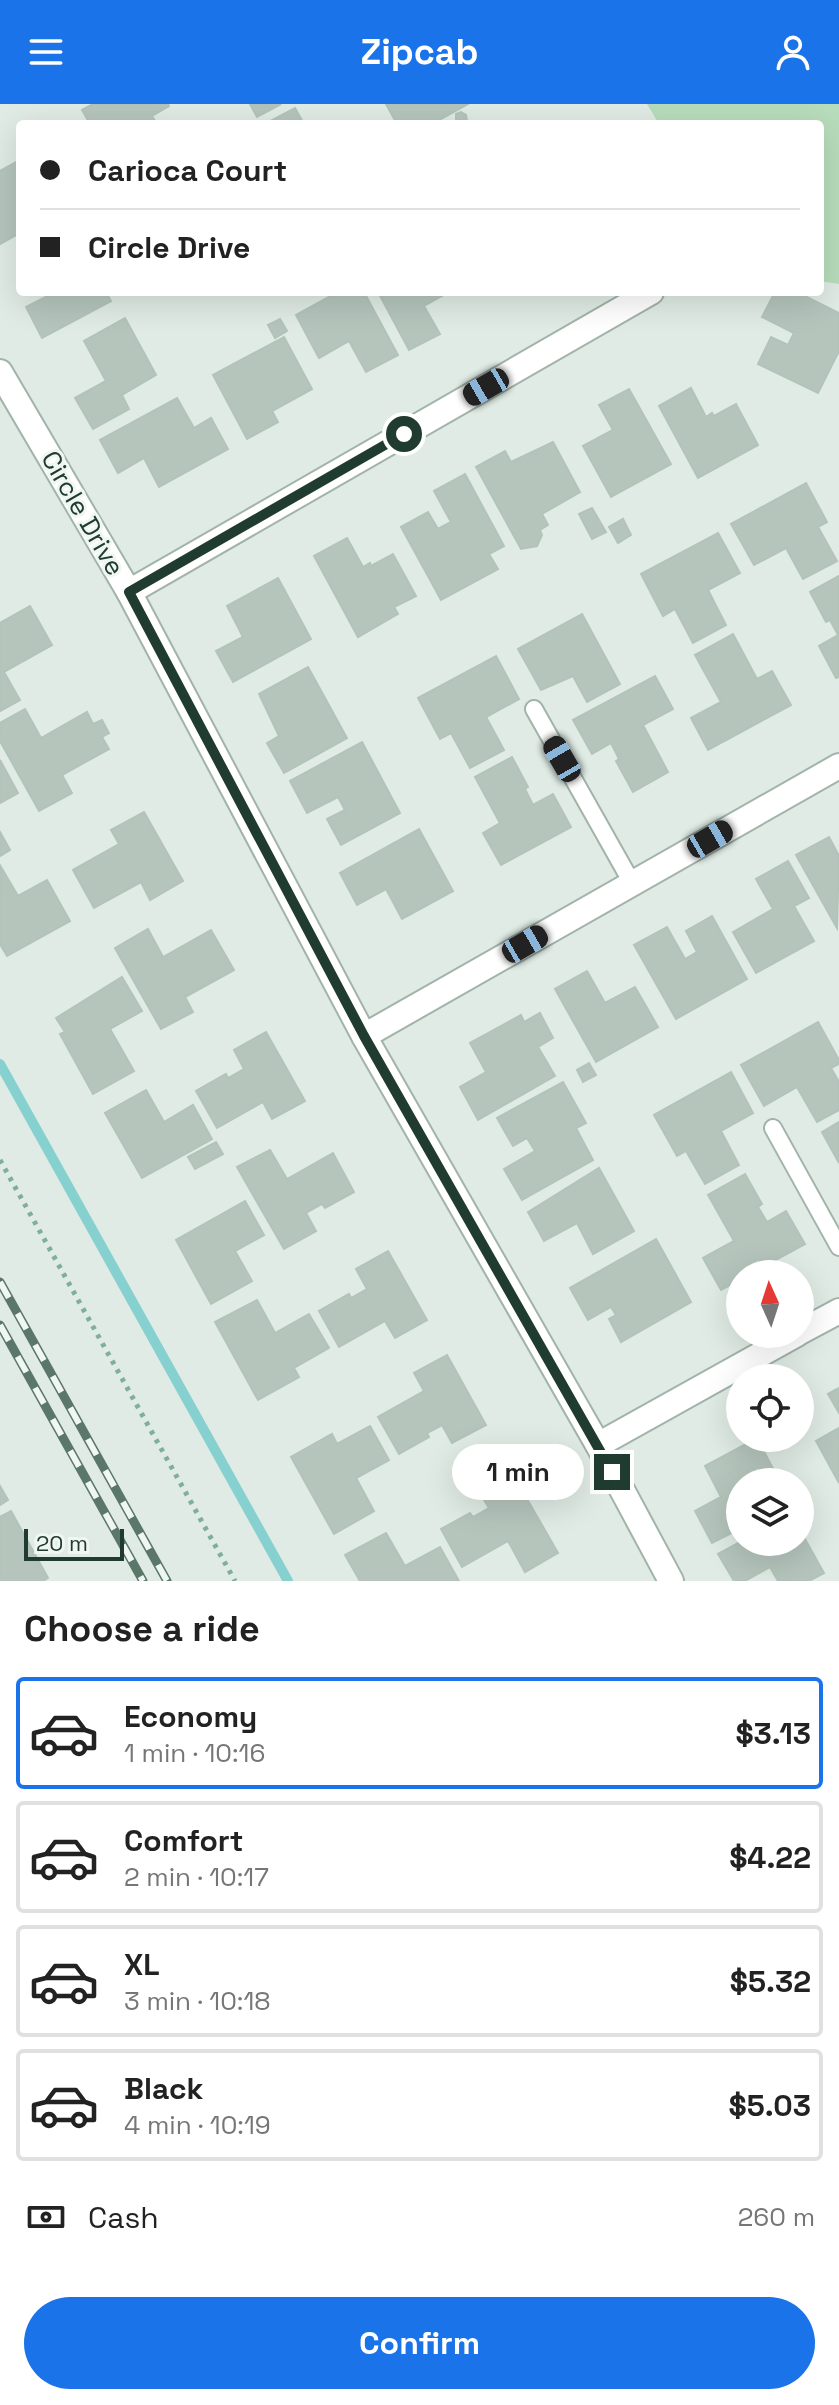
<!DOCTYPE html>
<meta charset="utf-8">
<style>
body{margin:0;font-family:"Space Grotesk",sans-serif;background:#f6f6f6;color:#222;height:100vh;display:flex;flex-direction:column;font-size:30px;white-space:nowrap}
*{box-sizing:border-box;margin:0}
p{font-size:26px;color:#767676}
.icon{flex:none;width:44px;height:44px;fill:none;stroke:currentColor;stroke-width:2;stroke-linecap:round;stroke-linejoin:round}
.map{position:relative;height:1477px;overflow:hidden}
.panel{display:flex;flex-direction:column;background:#fff;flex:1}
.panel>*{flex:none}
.top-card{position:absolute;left:16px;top:16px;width:808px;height:176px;border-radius:8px;box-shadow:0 8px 32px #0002;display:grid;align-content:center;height:176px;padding:0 24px;background:#fff}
.needle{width:52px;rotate:357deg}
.buttons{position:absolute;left:726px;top:1156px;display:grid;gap:16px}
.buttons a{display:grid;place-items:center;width:88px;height:88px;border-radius:50%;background:#fff;box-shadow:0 8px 32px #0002;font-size:40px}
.scale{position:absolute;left:24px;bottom:20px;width:100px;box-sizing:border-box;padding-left:8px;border:4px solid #203b2f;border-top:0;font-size:22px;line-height:28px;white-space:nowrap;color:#203b2f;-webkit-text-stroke:6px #f0f7f2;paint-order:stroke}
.end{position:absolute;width:36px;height:36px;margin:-18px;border:10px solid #203b2f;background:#fff;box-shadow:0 0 0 4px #fff}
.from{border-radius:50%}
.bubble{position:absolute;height:56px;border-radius:28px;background:#fff;box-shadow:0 8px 32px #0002;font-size:26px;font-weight:700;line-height:56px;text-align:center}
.car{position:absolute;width:24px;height:48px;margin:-24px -12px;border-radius:10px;box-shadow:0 0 6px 2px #0007;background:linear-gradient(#222 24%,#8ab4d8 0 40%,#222 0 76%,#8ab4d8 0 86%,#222 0)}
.top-card b{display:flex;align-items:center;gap:28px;height:76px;font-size:30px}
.top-card b+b{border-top:2px solid #e0e0e0}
.top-card i{width:20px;height:20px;background:#222}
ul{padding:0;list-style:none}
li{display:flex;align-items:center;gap:24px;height:112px;margin:0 16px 12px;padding:0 8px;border:4px solid #e0e0e0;border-radius:8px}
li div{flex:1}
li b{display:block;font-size:30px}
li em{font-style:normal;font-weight:700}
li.selected{border-color:#1a73e8}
li>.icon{width:72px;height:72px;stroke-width:1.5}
h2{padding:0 24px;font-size:36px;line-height:96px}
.pay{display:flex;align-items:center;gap:20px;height:88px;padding:0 24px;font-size:30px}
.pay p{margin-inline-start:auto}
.button{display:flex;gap:16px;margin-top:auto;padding:16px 24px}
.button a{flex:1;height:92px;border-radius:48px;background:#1a73e8;color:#fff;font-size:32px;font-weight:700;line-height:92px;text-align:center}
header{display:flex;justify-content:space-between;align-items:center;height:104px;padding:0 24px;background:#1a73e8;color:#fff;font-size:36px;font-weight:700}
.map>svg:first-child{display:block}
.green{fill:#b7dcbb}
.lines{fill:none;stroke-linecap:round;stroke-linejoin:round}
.stream{stroke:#86d1d0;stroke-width:10}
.building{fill:#b5c5bc;stroke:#b2c4b9;stroke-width:2}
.service-casing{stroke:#a2b3aa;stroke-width:20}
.minor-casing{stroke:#a2b3aa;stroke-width:28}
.path{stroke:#7faf98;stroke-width:5;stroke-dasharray:4 6;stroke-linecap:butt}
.service{stroke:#fff;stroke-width:16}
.minor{stroke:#fff;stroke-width:24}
.rail-casing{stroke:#5a776a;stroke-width:9}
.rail{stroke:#f0f7f2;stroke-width:6;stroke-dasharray:18;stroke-linecap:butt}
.route{stroke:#203b2f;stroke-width:10}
.labels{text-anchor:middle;stroke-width:6;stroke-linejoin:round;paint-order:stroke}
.street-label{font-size:26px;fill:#203b2f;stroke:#f0f7f2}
</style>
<header><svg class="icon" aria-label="menu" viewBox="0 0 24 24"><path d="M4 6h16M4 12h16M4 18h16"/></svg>Zipcab<svg class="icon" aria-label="person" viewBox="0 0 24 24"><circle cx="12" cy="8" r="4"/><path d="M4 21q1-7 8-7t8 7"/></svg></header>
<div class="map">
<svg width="839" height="1477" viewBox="0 0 839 1477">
<rect width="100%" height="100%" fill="#dfebe4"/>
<polygon class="green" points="647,0 839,0 839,180 820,177 820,20 659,20"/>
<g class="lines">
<polyline class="stream" points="0,960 288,1477"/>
</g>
<g class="building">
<polygon points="93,0 168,0 169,2 152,12 157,20 90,20 82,6"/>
<polygon points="250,0 281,0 257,13"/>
<polygon points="386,0 468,0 432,20 397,20"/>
<polygon points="295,4 304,20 265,20"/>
<polygon points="461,8 466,11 467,16 465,20 456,20 456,10"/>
<polygon points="20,56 20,129 0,140 0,67"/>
<polygon points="51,188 106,188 111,197 42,234 26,203 52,190"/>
<polygon points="338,188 364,188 398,251 366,268 349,237 319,254 296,211"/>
<polygon points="378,188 449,188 424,202 440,230 409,246"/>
<polygon points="775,188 797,188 839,209 839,247 818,289 758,260 771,233 788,241 794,229 762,213"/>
<polygon points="125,214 156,271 122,291 129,305 93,325 75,294 106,277 84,237"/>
<polygon points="280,215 287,227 275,234 268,221"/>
<polygon points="284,233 312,285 272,307 278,318 247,335 213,271"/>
<polygon points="691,284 706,313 712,309 714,312 736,300 758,341 698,374 659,302"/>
<polygon points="629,285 671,360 611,393 583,342 613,326 599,301"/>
<polygon points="177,294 194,324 211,314 228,345 159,383 144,354 118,369 100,336"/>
<polygon points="553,338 580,388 542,410 548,421 540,426 542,431 537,442 521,445 476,363 505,347 511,358"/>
<polygon points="465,370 504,442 489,450 498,465 441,496 401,423 428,408 438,425 451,418 434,387"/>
<polygon points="806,379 827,418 818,423 837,457 803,475 786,444 754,461 731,420"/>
<polygon points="592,404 606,428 592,435 579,410"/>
<polygon points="623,415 631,431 618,439 609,423"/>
<polygon points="718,429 740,469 708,486 726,521 693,539 675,505 663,512 641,470"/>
<polygon points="347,434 363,463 370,459 371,462 393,450 416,492 394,503 398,510 358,533 314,452"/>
<polygon points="839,472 839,573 836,574 819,542 838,531 830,516 826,518 810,488"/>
<polygon points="278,474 311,535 233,578 216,547 243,533 227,502"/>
<polygon points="30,502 52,541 4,568 20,596 0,607 0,519"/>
<polygon points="582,510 620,580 587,598 573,572 541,586 518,545"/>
<polygon points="733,530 757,575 772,567 791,601 708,646 691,614 721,598 695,551"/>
<polygon points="496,552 519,595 486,613 504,646 470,664 451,629 440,635 418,594"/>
<polygon points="308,563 347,634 284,669 267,639 279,632 259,590"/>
<polygon points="655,572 673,605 643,621 668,668 633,688 616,657 619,655 611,639 592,650 573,616"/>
<polygon points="25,605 41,634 87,608 93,620 102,616 109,629 102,633 109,645 62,671 72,689 39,707 0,637 0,619"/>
<polygon points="362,638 400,709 341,741 327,715 345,706 338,693 307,709 290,677"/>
<polygon points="512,653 528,683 525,685 533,701 553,690 571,723 501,761 483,729 500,719 475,673"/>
<polygon points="0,656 18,689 0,699"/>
<polygon points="144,708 183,777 150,796 141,778 94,804 73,766 119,740 111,726"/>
<polygon points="419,725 453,787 402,815 386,785 357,801 340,769"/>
<polygon points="0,728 10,746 0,752"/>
<polygon points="829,733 839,752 837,824 796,751"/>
<polygon points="788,757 809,794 794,802 814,837 756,869 733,828 773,805 756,775"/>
<polygon points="1,763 18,792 47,776 70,817 7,852 0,840"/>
<polygon points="712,812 747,875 676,915 634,841 667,823 685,855 697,848 686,827"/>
<polygon points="148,825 163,853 211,826 234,866 185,893 193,908 161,925 115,844"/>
<polygon points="587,867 605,899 635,883 658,923 596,958 555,885"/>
<polygon points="122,873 142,907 110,925 134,967 93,990 60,930 65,928 56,914"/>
<polygon points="540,909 553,934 538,943 555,972 478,1016 460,983 486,968 470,939 521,911 524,918"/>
<polygon points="818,918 839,956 839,960 831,964 839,978 839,1006 817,1018 797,983 764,1002 741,961"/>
<polygon points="266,928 305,997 272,1015 263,998 217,1024 196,987 226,970 228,974 244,965 234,946"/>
<polygon points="589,959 596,971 583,978 577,966"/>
<polygon points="731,968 753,1009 721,1027 739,1061 705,1080 686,1047 677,1052 654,1011"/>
<polygon points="563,978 586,1019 576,1024 593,1056 522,1096 504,1065 535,1047 527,1034 513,1042 497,1014"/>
<polygon points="146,986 164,1018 193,1001 212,1035 142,1074 105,1009"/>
<polygon points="839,1018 839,1059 822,1028"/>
<polygon points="216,1038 223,1050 195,1065 188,1053"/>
<polygon points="270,1046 287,1075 333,1049 354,1088 325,1104 322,1100 306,1109 316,1127 284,1145 237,1063"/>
<polygon points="599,1064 634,1127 593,1150 577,1119 544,1137 528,1108"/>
<polygon points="745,1070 762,1100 758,1103 767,1118 786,1107 805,1140 750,1170 740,1170 740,1176 721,1186 703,1154 734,1137 708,1091"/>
<polygon points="245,1097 264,1131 235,1147 252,1177 211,1200 176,1136"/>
<polygon points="656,1135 691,1198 621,1238 609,1215 616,1211 611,1203 588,1216 570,1184"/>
<polygon points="388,1147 427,1216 395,1234 385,1217 339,1243 319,1207 349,1190 351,1194 367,1185 356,1165"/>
<polygon points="257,1196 275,1229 309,1210 329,1244 294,1264 299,1273 258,1296 215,1218"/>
<polygon points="447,1251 486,1321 452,1339 442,1321 427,1329 429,1333 399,1350 378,1313 424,1287 414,1269"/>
<polygon points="839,1284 839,1309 828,1290"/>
<polygon points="370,1322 389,1356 356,1374 374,1407 334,1430 291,1353 332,1330 337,1340"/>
<polygon points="839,1324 839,1379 816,1337"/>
<polygon points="757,1334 780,1378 740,1378 740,1425 712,1439 695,1407 721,1393 705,1362"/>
<polygon points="511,1367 558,1449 525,1468 508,1437 462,1463 441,1425 470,1409 473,1413 489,1404 478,1386"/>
<polygon points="0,1382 8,1396 0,1401"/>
<polygon points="11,1407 48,1474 43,1477 0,1477 0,1413"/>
<polygon points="800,1426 824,1469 809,1477 778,1477 770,1463 745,1477 734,1477 718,1450 740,1438 800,1438"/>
<polygon points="386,1429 405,1462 440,1443 459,1477 360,1477 345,1451"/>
</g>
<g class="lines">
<defs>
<g id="service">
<polyline points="534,605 632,779"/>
<polyline points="773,1024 839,1143"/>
</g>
<g id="minor">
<polyline points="0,268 129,488 364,932 598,1341 671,1477"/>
<polyline points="129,488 651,188"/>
<polyline points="364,932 839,662"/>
<polyline points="800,1228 839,1207"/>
<polyline points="598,1341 797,1230"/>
</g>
</defs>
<use href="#service" class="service-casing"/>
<use href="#minor" class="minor-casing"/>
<polyline class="path" points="0,1056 235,1477"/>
<use href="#service" class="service"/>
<use href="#minor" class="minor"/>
<defs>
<g id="rail">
<polyline points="0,1178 167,1477"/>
<polyline points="0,1221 143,1477"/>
</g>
</defs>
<use href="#rail" class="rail-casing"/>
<use href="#rail" class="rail"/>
</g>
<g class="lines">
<polyline class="route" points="404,330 129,488 364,932 612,1368"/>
</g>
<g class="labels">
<g class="street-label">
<text transform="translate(83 409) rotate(60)" y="9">Circle Drive</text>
</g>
</g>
</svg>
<div class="buttons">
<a><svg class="needle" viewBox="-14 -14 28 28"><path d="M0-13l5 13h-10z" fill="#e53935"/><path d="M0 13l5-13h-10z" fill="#767676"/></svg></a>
<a><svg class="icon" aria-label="locate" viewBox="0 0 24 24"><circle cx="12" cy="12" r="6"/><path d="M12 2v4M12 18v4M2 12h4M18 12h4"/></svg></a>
<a><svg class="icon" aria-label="layers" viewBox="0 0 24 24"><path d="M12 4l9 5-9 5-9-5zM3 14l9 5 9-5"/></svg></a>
</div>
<div class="scale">20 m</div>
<i class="end from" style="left:404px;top:330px"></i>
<i class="end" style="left:612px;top:1368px"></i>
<div class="bubble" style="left:452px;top:1340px;width:132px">1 min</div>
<i class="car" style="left:486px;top:283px;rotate:240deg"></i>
<i class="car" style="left:562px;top:655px;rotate:330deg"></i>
<i class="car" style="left:710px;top:735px;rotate:60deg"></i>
<i class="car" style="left:525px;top:840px;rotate:60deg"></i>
<div class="top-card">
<b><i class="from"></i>Carioca Court</b>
<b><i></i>Circle Drive</b>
</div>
</div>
<section class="panel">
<h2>Choose a ride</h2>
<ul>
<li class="selected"><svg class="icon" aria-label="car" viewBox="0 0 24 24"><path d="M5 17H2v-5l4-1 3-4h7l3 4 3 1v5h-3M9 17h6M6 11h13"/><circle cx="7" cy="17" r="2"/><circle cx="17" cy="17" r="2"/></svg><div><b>Economy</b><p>1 min · 10:16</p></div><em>$3.13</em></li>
<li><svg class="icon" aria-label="car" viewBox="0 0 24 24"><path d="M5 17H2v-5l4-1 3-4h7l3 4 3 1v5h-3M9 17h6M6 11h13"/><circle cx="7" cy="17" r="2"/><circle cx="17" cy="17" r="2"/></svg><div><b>Comfort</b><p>2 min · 10:17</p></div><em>$4.22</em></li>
<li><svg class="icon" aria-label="car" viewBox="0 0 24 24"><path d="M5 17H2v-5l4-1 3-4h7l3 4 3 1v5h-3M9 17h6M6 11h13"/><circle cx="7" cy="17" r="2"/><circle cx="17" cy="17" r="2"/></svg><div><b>XL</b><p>3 min · 10:18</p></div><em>$5.32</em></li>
<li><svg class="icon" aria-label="car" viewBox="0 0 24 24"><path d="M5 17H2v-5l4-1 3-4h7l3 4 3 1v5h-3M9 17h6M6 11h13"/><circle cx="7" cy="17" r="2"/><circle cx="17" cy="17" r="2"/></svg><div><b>Black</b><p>4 min · 10:19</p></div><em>$5.03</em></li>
</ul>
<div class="pay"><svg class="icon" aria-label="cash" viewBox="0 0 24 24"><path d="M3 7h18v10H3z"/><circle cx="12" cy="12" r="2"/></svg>Cash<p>260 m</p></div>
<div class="button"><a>Confirm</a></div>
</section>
